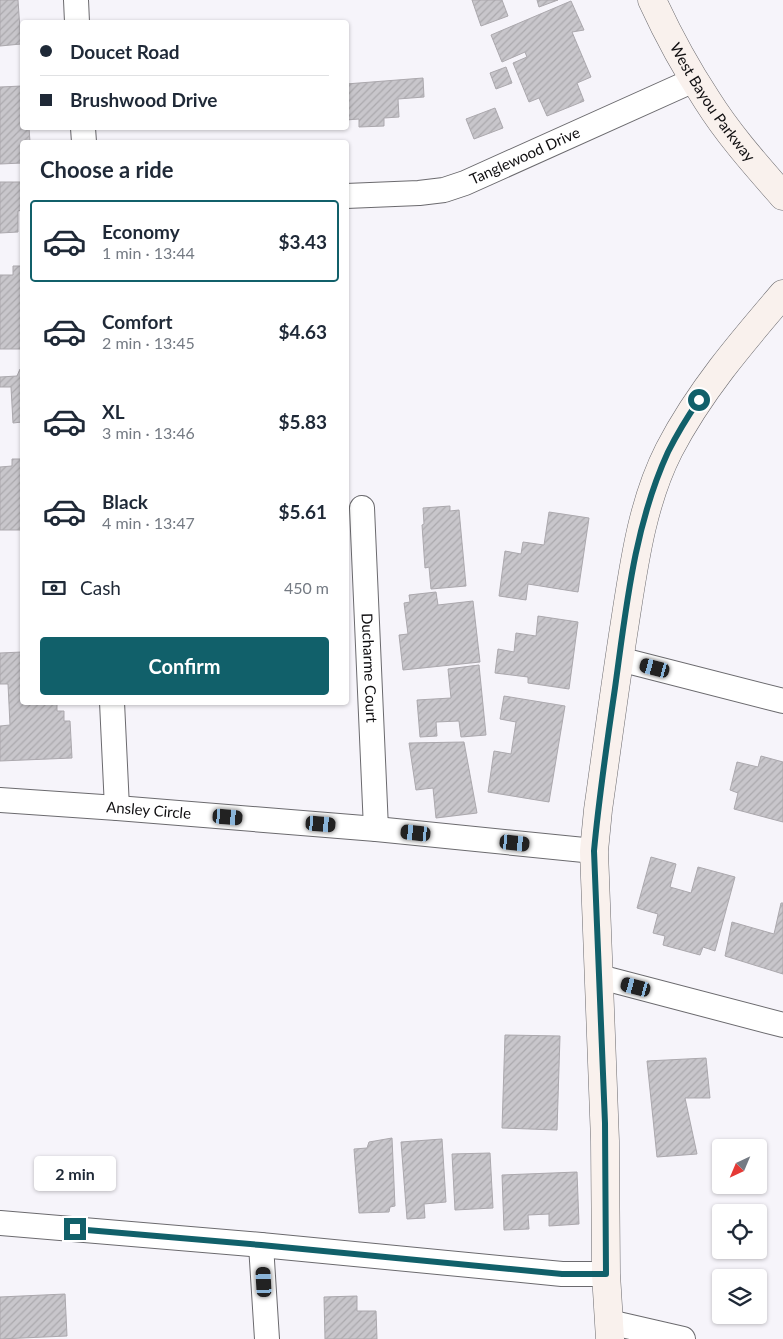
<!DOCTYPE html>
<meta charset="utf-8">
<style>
body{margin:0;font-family:Lato,sans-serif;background:#f6f6f7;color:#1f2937;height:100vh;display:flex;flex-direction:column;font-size:19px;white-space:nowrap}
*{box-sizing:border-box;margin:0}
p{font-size:16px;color:#747a83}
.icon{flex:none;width:28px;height:28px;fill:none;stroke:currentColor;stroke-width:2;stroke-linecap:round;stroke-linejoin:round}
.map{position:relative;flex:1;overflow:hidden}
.side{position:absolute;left:20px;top:140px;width:329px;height:565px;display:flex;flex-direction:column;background:#fff;border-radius:5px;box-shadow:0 1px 4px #0004}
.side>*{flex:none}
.banner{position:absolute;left:20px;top:20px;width:329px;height:110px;border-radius:5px;box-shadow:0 1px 4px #0004;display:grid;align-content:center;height:110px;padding:0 20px;background:#fff}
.needle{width:32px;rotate:224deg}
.tools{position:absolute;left:712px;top:1139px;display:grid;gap:10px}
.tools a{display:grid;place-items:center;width:55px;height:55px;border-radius:5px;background:#fff;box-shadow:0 1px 4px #0004;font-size:25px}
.end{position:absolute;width:22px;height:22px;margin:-11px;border:6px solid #11606a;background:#fff;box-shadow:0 0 0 2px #fff}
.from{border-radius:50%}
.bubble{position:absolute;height:35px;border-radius:5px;background:#fff;box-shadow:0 1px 4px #0004;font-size:16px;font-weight:700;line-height:35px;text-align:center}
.car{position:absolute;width:15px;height:30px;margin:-15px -8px;border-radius:6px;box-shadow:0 0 4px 1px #0007;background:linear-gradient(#222 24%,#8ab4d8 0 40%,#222 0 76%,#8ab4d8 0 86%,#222 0)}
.banner b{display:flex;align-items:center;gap:18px;height:48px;font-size:19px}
.banner b+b{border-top:1px solid #e0e1e3}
.banner i{width:12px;height:12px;background:#1f2937}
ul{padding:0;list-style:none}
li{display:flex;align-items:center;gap:15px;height:82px;margin:0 10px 8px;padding:0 10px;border:2px solid transparent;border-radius:5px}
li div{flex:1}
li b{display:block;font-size:19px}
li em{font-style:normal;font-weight:700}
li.selected{border-color:#11606a}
li>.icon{width:45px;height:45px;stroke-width:1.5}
h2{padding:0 20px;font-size:22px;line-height:60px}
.pay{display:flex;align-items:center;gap:12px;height:55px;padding:0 20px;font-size:19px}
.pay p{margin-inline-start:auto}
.action{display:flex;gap:10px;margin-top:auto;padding:10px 20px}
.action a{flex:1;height:58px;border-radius:5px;background:#11606a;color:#fff;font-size:20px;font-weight:700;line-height:58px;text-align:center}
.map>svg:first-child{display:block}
.building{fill:url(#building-hatch);stroke:#aba8ad}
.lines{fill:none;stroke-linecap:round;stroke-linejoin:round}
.street-casing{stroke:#6b6a6e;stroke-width:26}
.secondary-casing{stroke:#6b6a6e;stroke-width:29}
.street{stroke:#fff;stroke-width:24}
.secondary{stroke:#f9f1ed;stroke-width:28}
.route{stroke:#11606a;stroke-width:6}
.labels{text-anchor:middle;stroke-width:4;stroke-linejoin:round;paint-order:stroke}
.street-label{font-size:15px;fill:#0f0e10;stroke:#fff}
</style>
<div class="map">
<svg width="783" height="1339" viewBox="0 0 783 1339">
<defs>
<pattern id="building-hatch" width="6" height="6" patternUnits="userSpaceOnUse" patternTransform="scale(1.25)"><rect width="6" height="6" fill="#c8c6cb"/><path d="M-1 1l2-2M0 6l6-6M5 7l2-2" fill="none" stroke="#aba9ad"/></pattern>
</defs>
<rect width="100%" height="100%" fill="#f6f4fa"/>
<g class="building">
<polygon points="0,0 18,0 21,44 0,46"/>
<polygon points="472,0 502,0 508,16 481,26"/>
<polygon points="537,0 558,0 539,7"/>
<polygon points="571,1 584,30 572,32 591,77 577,83 584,101 547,116 539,98 529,102 513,63 527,57 525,52 502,62 491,35"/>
<polygon points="506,67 512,83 496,89 490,73"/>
<polygon points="423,78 424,97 398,99 399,117 384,118 384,126 359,127 359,119 346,120 346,84"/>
<polygon points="22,86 22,128 29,128 30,142 22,142 22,163 0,164 0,87"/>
<polygon points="495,108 503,128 474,139 466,119"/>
<polygon points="0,182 22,182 22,210 18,211 18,232 0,233"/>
<polygon points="13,266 22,266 22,349 0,349 0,275 13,275"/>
<polygon points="20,369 22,369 22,422 13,423 11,387 0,387 0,377 17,376"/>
<polygon points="12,459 22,459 22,530 0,530 0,467 12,466"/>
<polygon points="450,506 450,511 459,510 466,586 431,589 429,567 425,568 422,525 424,524 423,508"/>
<polygon points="549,512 589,518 578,592 528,584 526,600 499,596 505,551 521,554 523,542 544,545"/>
<polygon points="436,592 438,605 473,601 480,662 403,670 399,635 408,634 404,603 410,602 409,595"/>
<polygon points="538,616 578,622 569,689 528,683 528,677 495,673 498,649 514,652 516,633 536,636"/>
<polygon points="22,652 22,702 57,702 57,711 64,711 64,721 70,721 72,758 0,761 0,726 10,725 8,684 0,684 0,653"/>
<polygon points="479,665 486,735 461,737 459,721 436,722 437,736 420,737 417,700 451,698 448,669"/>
<polygon points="504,696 565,706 549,802 488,792 494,751 511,754 516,722 500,719"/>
<polygon points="464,742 477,813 436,818 433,788 416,790 409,743"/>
<polygon points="761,756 783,762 783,822 734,809 738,793 730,790 737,762 758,767"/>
<polygon points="651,857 676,864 670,887 691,893 698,867 735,877 715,951 703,947 700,955 663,945 665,936 653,933 658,914 637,908"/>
<polygon points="781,903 783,903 783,974 725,956 732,922 774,934"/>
<polygon points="505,1035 560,1036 557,1130 502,1128"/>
<polygon points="706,1058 710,1098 685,1098 697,1154 657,1157 647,1061"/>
<polygon points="392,1138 395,1206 390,1207 389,1212 359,1213 354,1149 367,1148 369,1142"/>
<polygon points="442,1139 446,1202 424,1204 425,1218 407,1219 401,1142"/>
<polygon points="490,1153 493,1208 455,1210 452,1154"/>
<polygon points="577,1172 579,1224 549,1226 549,1214 528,1215 529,1229 504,1230 502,1175"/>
<polygon points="65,1294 67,1336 0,1339 0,1297"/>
<polygon points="357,1296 357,1311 376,1311 377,1339 325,1339 324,1297"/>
</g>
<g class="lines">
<defs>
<g id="street">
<polyline points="76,0 77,22"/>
<polyline points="83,128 84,142"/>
<path id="s1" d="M346 196 419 193 444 190 465 183 694 80"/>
<path id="s2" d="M362 508 376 829"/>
<polyline points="619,659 783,701"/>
<polyline points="112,702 117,808"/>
<path id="s3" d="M0 800 117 808 376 829 594 851"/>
<polyline points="600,977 783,1025"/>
<polyline points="0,1223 261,1245 562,1274 606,1274"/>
<polyline points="261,1245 267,1339"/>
<polyline points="609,1322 683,1339"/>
</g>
<g id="secondary">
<path id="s4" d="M652 0C668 35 686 68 707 100 729 135 756 165 783 196"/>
<path d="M610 1339 606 1274 605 1141 594 851 598 810C607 747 615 685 625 622 634 564 642 503 669 450 699 392 741 343 783 294"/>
</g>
</defs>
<use href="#street" class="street-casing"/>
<use href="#secondary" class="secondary-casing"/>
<use href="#street" class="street"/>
<use href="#secondary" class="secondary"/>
</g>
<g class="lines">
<path class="route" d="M75 1229 261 1245 562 1274H606L605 1123 594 851C599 796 607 742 615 688 626 609 634 526 668 452 677 434 688 416 699 400"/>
</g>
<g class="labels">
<g class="street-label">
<text dy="5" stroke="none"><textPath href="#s4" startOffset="119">West Bayou Parkway</textPath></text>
<text dy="5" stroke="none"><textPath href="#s1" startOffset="186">Tanglewood Drive</textPath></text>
<text dy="5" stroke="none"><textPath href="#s2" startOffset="160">Ducharme Court</textPath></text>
<text dy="5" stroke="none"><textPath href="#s3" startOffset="149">Ansley Circle</textPath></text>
</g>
</g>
</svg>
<div class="tools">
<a><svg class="needle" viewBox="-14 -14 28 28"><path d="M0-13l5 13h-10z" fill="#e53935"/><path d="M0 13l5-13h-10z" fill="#747a83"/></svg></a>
<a><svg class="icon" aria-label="locate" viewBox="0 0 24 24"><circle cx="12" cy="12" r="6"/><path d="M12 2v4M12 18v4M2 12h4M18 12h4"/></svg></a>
<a><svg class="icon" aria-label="layers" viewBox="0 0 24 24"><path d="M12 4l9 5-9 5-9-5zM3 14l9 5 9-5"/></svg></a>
</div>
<i class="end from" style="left:699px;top:400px"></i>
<i class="end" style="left:75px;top:1229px"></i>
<div class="bubble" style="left:34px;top:1156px;width:82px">2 min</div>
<i class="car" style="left:655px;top:668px;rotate:285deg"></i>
<i class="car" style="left:228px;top:817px;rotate:95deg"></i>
<i class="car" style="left:321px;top:824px;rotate:95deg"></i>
<i class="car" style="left:416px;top:833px;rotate:276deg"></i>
<i class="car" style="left:515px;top:843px;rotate:96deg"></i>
<i class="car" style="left:636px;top:987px;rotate:285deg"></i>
<i class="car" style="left:264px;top:1282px;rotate:357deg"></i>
<div class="banner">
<b><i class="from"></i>Doucet Road</b>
<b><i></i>Brushwood Drive</b>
</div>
<section class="side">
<h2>Choose a ride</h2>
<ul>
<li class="selected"><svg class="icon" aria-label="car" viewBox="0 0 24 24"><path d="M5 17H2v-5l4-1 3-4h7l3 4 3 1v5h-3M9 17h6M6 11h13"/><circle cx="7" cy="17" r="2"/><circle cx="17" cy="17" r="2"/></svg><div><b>Economy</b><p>1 min · 13:44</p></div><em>$3.43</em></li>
<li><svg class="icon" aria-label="car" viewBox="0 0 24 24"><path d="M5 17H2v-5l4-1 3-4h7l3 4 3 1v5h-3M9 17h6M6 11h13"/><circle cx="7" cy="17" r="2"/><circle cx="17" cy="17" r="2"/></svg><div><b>Comfort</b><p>2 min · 13:45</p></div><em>$4.63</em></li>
<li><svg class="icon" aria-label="car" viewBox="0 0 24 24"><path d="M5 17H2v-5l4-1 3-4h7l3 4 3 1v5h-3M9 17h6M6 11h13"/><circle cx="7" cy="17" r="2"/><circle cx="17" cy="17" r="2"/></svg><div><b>XL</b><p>3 min · 13:46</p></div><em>$5.83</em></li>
<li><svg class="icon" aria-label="car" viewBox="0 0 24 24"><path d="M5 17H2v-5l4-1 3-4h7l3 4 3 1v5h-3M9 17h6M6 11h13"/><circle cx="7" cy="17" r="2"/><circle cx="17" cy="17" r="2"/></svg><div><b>Black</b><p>4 min · 13:47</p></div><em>$5.61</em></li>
</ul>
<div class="pay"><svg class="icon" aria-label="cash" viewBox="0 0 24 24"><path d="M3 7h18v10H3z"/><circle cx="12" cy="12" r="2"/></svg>Cash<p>450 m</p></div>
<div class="action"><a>Confirm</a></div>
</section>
</div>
